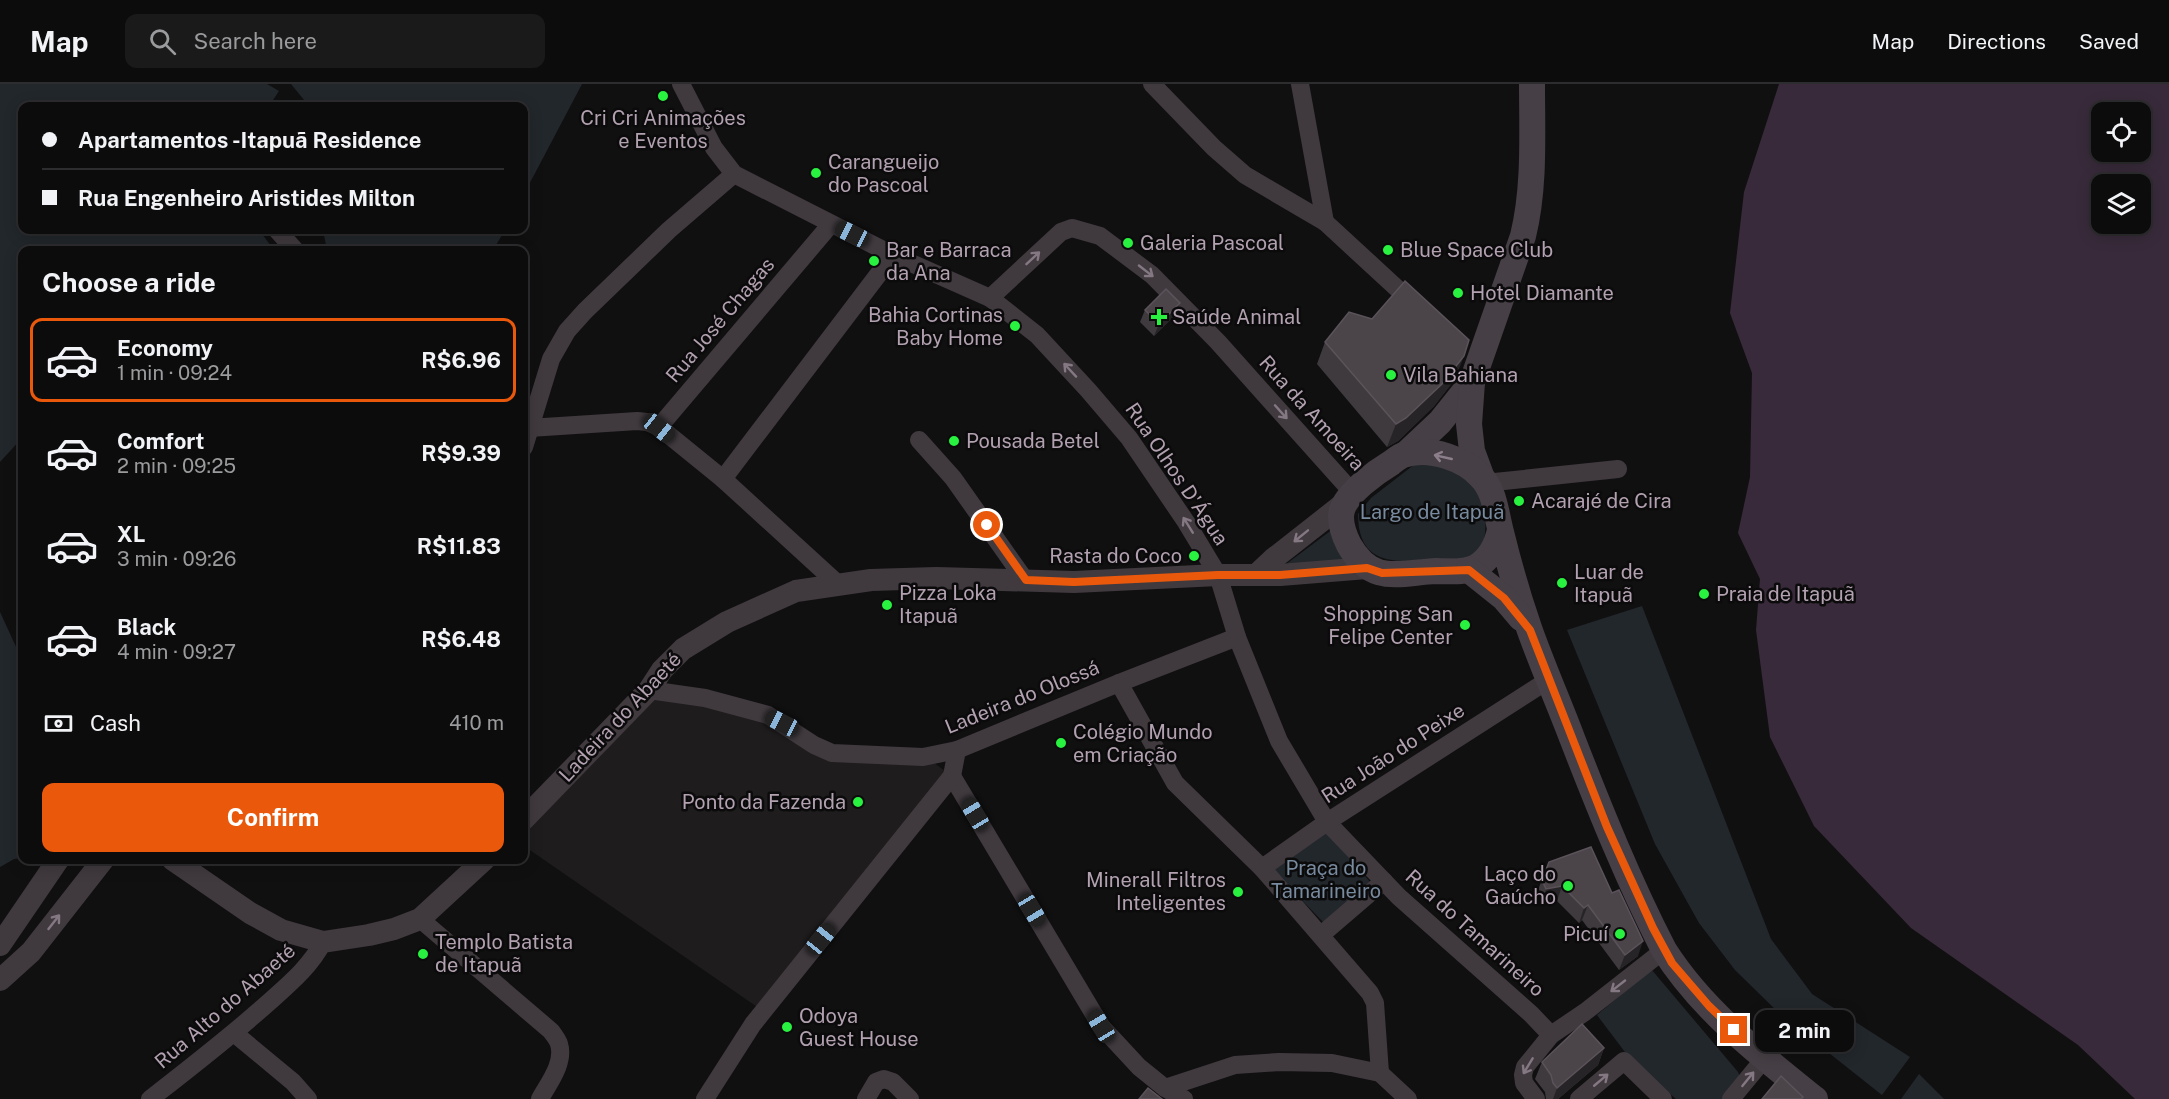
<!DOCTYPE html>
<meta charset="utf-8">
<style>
body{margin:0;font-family:"Public Sans",sans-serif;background:#1b1a1b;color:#f1f3f6;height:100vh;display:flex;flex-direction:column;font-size:22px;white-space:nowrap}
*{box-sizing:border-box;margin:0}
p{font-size:20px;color:#9a9b9d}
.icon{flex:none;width:33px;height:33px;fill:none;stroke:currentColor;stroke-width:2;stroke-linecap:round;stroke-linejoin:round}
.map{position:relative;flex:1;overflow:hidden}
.details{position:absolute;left:18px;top:162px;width:510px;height:618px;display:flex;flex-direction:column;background:#0d0c0d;border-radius:12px;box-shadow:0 3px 15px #0003,0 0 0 2px #2d2c2e}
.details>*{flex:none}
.guide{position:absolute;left:18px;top:18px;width:510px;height:132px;border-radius:12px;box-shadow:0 3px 15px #0003,0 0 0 2px #2d2c2e;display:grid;align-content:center;height:132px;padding:0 24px;background:#0d0c0d}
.fabs{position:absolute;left:2091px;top:18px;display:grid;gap:12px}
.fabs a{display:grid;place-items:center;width:60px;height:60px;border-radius:12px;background:#0d0c0d;box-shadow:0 3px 15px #0003,0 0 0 2px #2d2c2e;font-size:30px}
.end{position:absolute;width:27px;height:27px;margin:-14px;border:8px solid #ea580c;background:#fff;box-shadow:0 0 0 3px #fff}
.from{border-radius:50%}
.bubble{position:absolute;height:42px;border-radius:12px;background:#0d0c0d;box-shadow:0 3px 15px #0003,0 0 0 2px #2d2c2e;font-size:20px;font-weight:700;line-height:42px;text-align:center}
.car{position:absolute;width:18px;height:36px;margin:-18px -9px;border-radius:8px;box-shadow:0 0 4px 2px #0007;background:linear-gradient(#222 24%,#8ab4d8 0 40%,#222 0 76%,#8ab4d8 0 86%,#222 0)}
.guide b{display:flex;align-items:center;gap:21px;height:57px;font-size:22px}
.guide b+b{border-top:2px solid #2d2c2e}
.guide i{width:15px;height:15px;background:#f1f3f6}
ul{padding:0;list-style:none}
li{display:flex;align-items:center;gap:18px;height:84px;margin:0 12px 9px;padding:0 12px;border:3px solid transparent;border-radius:12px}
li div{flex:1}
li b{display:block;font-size:22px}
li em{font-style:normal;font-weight:700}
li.selected{border-color:#ea580c}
li>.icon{width:54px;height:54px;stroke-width:1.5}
h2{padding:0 24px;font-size:27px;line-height:72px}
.pay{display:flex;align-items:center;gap:15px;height:66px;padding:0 24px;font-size:22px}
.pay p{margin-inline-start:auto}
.cta{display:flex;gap:12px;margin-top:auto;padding:12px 24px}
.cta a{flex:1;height:69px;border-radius:12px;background:#ea580c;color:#fff;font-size:24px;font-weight:700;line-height:69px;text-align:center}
header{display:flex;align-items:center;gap:36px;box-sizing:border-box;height:84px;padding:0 30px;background:#0d0c0d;border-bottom:2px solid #2d2c2e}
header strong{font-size:28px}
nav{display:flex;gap:33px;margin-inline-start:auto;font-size:21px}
.search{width:420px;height:54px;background:#1b1a1b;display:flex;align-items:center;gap:15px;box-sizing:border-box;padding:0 21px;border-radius:12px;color:#9a9b9d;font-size:22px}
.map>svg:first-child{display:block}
.built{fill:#1e1c1d}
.green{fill:#22272c}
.water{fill:#382a3a;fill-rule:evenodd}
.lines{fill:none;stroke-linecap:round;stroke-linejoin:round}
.minor{stroke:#403a3f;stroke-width:18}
.tertiary{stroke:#403a3f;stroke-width:22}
.secondary{stroke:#463f45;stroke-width:26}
.wall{fill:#3f3a3e}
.shaded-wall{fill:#272427}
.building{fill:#4b454a;stroke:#5b535a;stroke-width:1.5}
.oneway{stroke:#847883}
.oneway2{stroke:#8c7f8b}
.route{stroke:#ea580c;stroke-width:8}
.poi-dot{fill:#28f140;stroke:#0c0b0c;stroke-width:2}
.labels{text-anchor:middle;stroke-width:5;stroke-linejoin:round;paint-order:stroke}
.poi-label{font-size:20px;fill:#b2a1b0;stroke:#0c0b0c;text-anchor:start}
.street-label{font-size:20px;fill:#b2a1b0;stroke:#0c0b0c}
.park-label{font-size:20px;fill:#788a9e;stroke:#0c0b0c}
</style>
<header>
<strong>Map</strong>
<div class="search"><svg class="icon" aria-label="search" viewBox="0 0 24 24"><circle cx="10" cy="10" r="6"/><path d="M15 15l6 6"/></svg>Search here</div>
<nav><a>Map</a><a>Directions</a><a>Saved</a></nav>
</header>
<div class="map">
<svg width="2169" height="1015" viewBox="0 0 2169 1015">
<rect width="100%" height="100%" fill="#111011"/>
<polygon class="built" points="649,606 753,626 824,665 934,679 952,692 763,927 524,762 524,735"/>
<g class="green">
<polygon points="0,0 267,0 279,7 269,22 22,22 22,146 259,146 274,166 22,166 22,354 0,378"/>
<polygon points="291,0 582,0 524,110 524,22 309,22"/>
<polygon points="323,146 505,146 493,166 327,166"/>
<path d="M1439 376C1447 379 1458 383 1464 389 1481 408 1489 431 1484 456 1482 463 1481 467 1474 471 1465 476 1448 474 1438 475 1397 479 1358 483 1358 430L1371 414 1415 380Z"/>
<polygon points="1337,442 1353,481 1285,481"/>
<polygon points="1642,522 1771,855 1812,910 1910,973 1882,1011 1781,931 1735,886 1699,839 1655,760 1567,546"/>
<polygon points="0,528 17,565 22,617 22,774 14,775 0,783"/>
<polygon points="1327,746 1370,798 1325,840 1271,784"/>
<polygon points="1651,885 1738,988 1742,998 1727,1015 1676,1015 1628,972 1597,931"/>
<polygon points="1919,990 1944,1015 1901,1015"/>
</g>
<path class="water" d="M1779 0H2169V1015H2135L2078 961 1911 844 1814 742 1770 653 1756 546 1760 495 1738 449 1750 393 1752 289 1730 229 1744 108ZM2102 28H2140V68H2102ZM2102 100H2140V140H2102Z"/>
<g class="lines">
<g class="minor">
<polyline points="681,0 714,64 734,90 893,171 990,214 1037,251 1088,306 1129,354 1186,438 1218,491 1237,553 1279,657 1327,738 1399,813 1531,930 1551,951"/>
<polyline points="1152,0 1214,64 1245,91 1325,138 1415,221"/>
<polyline points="1300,0 1325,138"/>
<polyline points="277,146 295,166"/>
<polyline points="990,214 1061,148 1072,144 1100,152 1152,191 1218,258 1353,409"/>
<polyline points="659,343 831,140"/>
<polyline points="529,344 637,337 647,338 659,343 723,395 839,501"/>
<polyline points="919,356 953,394 1025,496"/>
<polyline points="524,363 551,275 567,247 585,227 669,146 734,90"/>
<polyline points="723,395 893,171"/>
<polyline points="1485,399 1618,385"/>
<polyline points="1119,599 1175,699 1262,784 1370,909 1375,919 1380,989"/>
<polyline points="649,606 705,614 768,631 814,661 832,669 923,673 957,666 1119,599 1237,553"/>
<polyline points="952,692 1101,942 1139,983 1165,1004 1184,1015"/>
<polyline points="1262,784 1327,738 1550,595"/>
<path d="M420 835 551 947C554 951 558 956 559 960 565 979 548 1000 540 1015"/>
<polyline points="1321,851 1384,797"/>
<polyline points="234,949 293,998 308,1015"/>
<polyline points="1165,1004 1235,981 1279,978 1332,979 1380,989 1408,1015"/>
<path d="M150 1015C190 984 230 953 268 919 289 900 310 883 323 858"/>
<polyline points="705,1015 753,940 952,692 957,666"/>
<polyline points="866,1015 876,998 884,995 893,998 910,1015"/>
<polyline points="1536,1015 1524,999 1523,991 1525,983 1551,951 1585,928 1664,866"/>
<polyline points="1579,1015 1624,977 1663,1015"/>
<polyline points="1731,1015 1764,975"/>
</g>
<g class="tertiary">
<polyline points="1256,491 1273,475 1347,417"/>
<polyline points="524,735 649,606 662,586 683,565 727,538 796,507 871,496 936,494 1074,498 1218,491 1280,491 1367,484"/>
<polyline points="173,776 250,829 281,846 323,858 369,851 394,845 420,835 484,776"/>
<polyline points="0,861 58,776"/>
<polyline points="0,896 31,868 103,776"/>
</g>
<g class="secondary">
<polyline points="1406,370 1440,338 1472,298"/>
<path d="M1482 394 1472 367 1469 340 1472 298 1523 152C1535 103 1532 51 1532 0"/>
<path d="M1500 446C1497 460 1490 475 1476 483 1465 489 1449 487 1436 487 1397 489 1372 501 1349 461 1344 451 1339 437 1342 426 1347 409 1376 388 1391 379 1395 376 1401 371 1406 370 1431 363 1465 375 1481 393 1495 407 1496 430 1501 448 1509 481 1518 512 1529 544 1542 581 1558 617 1572 654 1600 726 1629 798 1664 866 1702 926 1760 971 1815 1015"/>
<polyline points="1469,486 1504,514 1521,534"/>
</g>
</g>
<g class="wall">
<polygon points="1180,219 1175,231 1154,252 1140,238 1145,226"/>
<polygon points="1325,258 1455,295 1434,322 1398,357 1387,363 1317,280"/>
<polygon points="1549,778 1638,872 1619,886 1582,836 1579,839 1557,817 1541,821 1536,811"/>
<polygon points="1604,964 1598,981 1558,1015 1546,1015 1545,1008 1535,995 1542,978"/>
</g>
<g class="shaded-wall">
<polygon points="1180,219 1175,231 1154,252 1159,240"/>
<polygon points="1464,272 1455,295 1434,322 1398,357 1387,363 1396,340"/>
<polygon points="1562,802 1557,817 1541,821 1546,805"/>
<polygon points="1588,821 1582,836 1579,839 1584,824"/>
<polygon points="1643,857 1638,872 1619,886 1625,871"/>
<polygon points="1604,964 1598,981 1558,1015 1553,1015 1557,1004"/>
</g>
<g class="building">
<polygon points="1405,197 1469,256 1464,272 1442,300 1406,334 1396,340 1325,258 1349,228 1372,235"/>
<polygon points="1166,205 1180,219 1159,240 1145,226"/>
<polygon points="1591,763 1612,809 1619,806 1643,857 1625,871 1588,821 1584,824 1562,802 1546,805 1542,796 1549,778"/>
<polygon points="1582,940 1604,964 1557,1004 1553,999 1551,991 1542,978"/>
<polygon points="1781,992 1803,1013 1801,1015 1762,1015"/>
<polygon points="1148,1004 1162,1015 1139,1015"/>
</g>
<defs><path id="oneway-shaft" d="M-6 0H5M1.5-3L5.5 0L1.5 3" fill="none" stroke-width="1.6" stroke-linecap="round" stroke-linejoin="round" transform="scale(1.5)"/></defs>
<g class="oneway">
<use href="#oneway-shaft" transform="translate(1033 174) rotate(-43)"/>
<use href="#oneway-shaft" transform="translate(1146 187) rotate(38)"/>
<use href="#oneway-shaft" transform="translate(1070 286) rotate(-133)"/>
<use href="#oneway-shaft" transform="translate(1281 328) rotate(48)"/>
<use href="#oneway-shaft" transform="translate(1188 441) rotate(-122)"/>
<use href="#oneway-shaft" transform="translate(1301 452) rotate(141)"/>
<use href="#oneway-shaft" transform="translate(54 838) rotate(-52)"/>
<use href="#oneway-shaft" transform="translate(1618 902) rotate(142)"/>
<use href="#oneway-shaft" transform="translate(1528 982) rotate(121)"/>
<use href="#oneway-shaft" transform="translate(1748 995) rotate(-51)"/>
<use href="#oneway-shaft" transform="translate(1601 996) rotate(-40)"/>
</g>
<use class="oneway2" href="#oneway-shaft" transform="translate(1443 373) rotate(-167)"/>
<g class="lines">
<polyline class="route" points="987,441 1026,496 1074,498 1218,491 1280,491 1367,484 1382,489 1469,486 1504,514 1530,546 1607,743 1653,844 1672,879 1709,922 1734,946"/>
</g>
<g class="poi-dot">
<circle cx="663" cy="12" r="6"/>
<circle cx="816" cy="89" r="6"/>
<circle cx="1128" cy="159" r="6"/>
<circle cx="1388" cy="166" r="6"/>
<circle cx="874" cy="177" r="6"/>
<circle cx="1458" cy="209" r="6"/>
<path d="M1156 224h6v6h6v6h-6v6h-6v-6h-6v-6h6z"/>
<circle cx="1015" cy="242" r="6"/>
<circle cx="1391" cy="291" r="6"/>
<circle cx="954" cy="357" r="6"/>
<circle cx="1519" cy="417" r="6"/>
<circle cx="1194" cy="472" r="6"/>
<circle cx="1562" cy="499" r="6"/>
<circle cx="1704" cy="510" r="6"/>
<circle cx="887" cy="521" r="6"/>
<circle cx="1465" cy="541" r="6"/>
<circle cx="1061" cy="659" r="6"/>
<circle cx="858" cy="718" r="6"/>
<circle cx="1568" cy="802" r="6"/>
<circle cx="1238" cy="808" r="6"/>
<circle cx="1620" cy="850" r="6"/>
<circle cx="423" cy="870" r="6"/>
<circle cx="787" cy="943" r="6"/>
</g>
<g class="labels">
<g class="poi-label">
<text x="663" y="41" text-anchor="middle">Cri Cri Animações<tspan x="663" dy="23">e Eventos</tspan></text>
<text x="828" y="85">Carangueijo<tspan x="828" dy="23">do Pascoal</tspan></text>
<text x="1140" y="166">Galeria Pascoal</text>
<text x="886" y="173">Bar e Barraca<tspan x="886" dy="23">da Ana</tspan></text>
<text x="1400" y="173">Blue Space Club</text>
<text x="1470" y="216">Hotel Diamante</text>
<text x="1003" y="238" text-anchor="end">Bahia Cortinas<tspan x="1003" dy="23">Baby Home</tspan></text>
<text x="1172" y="240">Saúde Animal</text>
<text x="1403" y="298">Vila Bahiana</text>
<text x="966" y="364">Pousada Betel</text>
<text x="1531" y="424">Acarajé de Cira</text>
<text x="1182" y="479" text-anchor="end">Rasta do Coco</text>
<text x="1574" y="495">Luar de<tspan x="1574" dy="23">Itapuã</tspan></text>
<text x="899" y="516">Pizza Loka<tspan x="899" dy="23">Itapuã</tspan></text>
<text x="1716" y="517">Praia de Itapuã</text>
<text x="1453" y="537" text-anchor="end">Shopping San<tspan x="1453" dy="23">Felipe Center</tspan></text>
<text x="1073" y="655">Colégio Mundo<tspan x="1073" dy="23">em Criação</tspan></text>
<text x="846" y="725" text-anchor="end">Ponto da Fazenda</text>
<text x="1556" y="797" text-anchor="end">Laço do<tspan x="1556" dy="23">Gaúcho</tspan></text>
<text x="1226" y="803" text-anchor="end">Minerall Filtros<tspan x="1226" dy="23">Inteligentes</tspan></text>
<text x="1608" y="857" text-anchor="end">Picuí</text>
<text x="435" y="865">Templo Batista<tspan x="435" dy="23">de Itapuã</tspan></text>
<text x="799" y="939">Odoya<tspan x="799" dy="23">Guest House</tspan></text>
</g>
<g class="street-label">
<text transform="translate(720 236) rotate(-50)" y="7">Rua José Chagas</text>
<text transform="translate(1312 329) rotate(48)" y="7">Rua da Amoeira</text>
<text transform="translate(1177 390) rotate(56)" y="7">Rua Olhos D'Água</text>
<text transform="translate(1022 613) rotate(-22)" y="7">Ladeira do Olossá</text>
<text transform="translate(620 633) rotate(-47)" y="7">Ladeira do Abaeté</text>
<text transform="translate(1393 669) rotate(-33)" y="7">Rua João do Peixe</text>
<text transform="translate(1475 849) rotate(42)" y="7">Rua do Tamarineiro</text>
<text transform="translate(225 922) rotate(-41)" y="7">Rua Alto do Abaeté</text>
</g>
<g class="park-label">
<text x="1432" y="435">Largo de Itapuã</text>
<text x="1326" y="791">Praça do<tspan x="1326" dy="23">Tamarineiro</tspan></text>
</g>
</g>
</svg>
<div class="fabs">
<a><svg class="icon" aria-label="locate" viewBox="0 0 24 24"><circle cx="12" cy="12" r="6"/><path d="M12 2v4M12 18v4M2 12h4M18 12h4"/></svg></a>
<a><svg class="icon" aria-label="layers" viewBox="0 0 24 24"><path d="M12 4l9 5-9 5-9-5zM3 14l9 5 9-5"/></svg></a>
</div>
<i class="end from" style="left:987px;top:441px"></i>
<i class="end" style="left:1734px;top:946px"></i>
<div class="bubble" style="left:1755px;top:926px;width:99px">2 min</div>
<i class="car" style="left:852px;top:150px;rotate:296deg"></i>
<i class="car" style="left:659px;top:344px;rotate:129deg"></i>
<i class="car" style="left:782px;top:639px;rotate:297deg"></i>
<i class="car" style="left:975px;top:730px;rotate:329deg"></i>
<i class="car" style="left:1032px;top:826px;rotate:149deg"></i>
<i class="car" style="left:821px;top:855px;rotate:39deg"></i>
<i class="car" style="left:1101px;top:942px;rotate:329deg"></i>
<div class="guide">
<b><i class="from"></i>Apartamentos -Itapuã Residence</b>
<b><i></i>Rua Engenheiro Aristides Milton</b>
</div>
<section class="details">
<h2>Choose a ride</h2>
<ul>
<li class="selected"><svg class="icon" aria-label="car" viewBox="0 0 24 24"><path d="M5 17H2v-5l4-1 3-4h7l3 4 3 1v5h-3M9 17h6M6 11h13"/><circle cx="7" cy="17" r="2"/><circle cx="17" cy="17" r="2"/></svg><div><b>Economy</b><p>1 min · 09:24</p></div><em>R$6.96</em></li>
<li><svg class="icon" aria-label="car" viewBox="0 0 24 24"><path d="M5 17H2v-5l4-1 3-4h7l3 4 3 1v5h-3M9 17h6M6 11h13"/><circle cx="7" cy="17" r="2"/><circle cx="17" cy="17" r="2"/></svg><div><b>Comfort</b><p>2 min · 09:25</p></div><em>R$9.39</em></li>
<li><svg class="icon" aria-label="car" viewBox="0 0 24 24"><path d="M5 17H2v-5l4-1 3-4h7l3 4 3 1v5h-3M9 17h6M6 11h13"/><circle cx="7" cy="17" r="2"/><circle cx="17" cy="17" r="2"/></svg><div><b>XL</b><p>3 min · 09:26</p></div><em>R$11.83</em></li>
<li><svg class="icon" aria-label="car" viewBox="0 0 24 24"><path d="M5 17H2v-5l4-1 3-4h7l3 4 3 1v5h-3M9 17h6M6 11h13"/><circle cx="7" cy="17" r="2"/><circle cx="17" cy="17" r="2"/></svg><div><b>Black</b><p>4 min · 09:27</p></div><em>R$6.48</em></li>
</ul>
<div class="pay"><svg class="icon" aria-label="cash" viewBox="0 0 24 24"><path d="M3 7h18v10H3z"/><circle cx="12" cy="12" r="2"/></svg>Cash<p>410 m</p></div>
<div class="cta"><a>Confirm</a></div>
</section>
</div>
